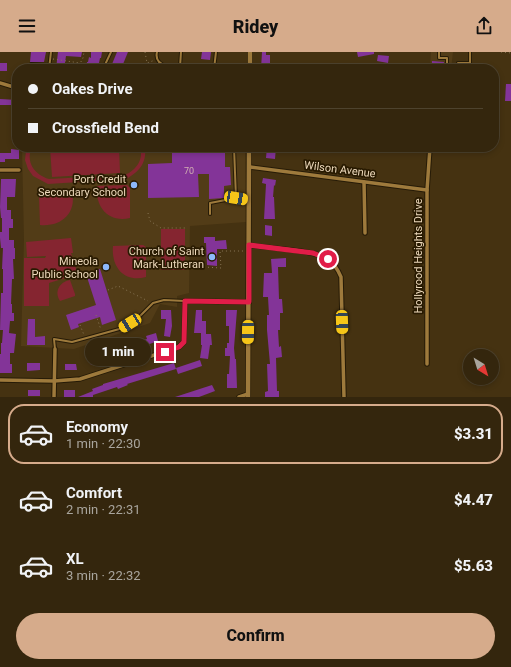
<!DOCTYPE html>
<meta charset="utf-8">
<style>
body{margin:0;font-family:Roboto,sans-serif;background:#3f321b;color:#f1f3f6;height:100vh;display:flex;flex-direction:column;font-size:15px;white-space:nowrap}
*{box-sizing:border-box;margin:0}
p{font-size:13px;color:#a9a59d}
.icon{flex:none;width:22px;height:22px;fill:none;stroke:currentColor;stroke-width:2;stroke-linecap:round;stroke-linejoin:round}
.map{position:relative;height:345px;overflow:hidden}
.side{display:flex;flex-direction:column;background:#34260d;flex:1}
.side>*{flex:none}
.top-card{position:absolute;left:12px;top:12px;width:487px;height:88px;border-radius:16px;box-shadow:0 2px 6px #0003,0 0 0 1px #4e432e;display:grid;align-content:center;height:88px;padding:0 16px;background:#34260d}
.needle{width:26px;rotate:142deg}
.tools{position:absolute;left:463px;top:297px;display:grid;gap:8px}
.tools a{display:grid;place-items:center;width:36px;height:36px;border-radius:50%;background:#34260d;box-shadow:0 2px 6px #0003,0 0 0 1px #4e432e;font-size:20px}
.end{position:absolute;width:18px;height:18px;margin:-9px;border:5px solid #e11d48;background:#fff;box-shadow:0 0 0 2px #fff}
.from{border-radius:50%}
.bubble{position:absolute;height:28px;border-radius:14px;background:#34260d;box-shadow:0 2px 6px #0003,0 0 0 1px #4e432e;font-size:13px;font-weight:800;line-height:28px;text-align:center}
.car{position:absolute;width:12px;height:24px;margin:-12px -6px;border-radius:5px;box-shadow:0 0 3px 1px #0007;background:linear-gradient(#f5c518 24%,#345 0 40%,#f5c518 0 76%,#345 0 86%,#f5c518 0)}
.top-card b{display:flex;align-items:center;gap:14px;height:38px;font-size:15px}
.top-card b+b{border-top:1px solid #4e432e}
.top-card i{width:10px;height:10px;background:#f1f3f6}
ul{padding:7px 0 0;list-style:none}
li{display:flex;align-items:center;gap:12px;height:60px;margin:0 8px 6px;padding:0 8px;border:2px solid transparent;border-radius:16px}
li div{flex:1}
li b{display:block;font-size:15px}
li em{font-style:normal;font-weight:800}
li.current{border-color:#d6ab8b}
li>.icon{width:36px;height:36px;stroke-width:1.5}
.primary-button{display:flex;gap:8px;margin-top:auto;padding:8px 16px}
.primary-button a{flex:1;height:46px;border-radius:24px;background:#d6ab8b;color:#111;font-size:16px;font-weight:800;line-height:46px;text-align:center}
header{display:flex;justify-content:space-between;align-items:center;height:52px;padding:0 16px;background:#d6ab8b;color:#111;font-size:18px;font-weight:800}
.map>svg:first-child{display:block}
.built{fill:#523c17}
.green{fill:#852530}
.building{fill:#833498}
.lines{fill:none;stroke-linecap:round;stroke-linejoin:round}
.service-casing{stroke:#261b07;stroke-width:4}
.minor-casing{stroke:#261b07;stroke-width:5.5}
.tertiary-casing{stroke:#261b07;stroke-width:6}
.path{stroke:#897656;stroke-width:1;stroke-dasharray:1 3;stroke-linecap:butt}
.service{stroke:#9e7a3c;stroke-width:2}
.minor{stroke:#9e7a3c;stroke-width:3.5}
.tertiary{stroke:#9e7a3c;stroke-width:4.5}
.route{stroke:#e11d48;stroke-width:5}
.poi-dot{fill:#8db9fc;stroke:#281a01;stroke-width:1.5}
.labels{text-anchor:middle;stroke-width:3.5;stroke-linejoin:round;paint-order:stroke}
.number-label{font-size:9px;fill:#d2b0b2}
.street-label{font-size:11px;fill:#edd9bb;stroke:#281a01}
.poi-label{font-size:11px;fill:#edd9bb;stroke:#281a01;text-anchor:end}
</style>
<header><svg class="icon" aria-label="menu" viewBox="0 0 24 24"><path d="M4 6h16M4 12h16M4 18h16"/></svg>Ridey<svg class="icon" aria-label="share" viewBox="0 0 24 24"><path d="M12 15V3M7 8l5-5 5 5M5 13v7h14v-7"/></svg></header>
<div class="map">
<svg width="511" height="345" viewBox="0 0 511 345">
<rect width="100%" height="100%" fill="#453211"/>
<g class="built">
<polygon points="431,0 453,0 451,17 430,17"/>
<polygon points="22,95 245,95 246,170 190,174 189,241 177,244 177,255 160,252 150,271 74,297 21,294 24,188"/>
</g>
<g class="green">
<path d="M27 95H32C25 110 35 123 49 127L125 123C136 118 144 108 140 95H145C147 111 139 120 126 127L48 132 33 124 28 117 25 108 26 99Z"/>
<polygon points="50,95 119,95 120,121 52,125"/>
<path d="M127 133 130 136V166C108 171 95 155 97 134Z"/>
<path d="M41 140H72C77 162 60 175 40 173L39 143Z"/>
<rect x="161" y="177" width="24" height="41"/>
<polygon points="71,186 73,201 71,201 77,220 75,223 49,231 49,254 24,254 24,206 45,206 46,204 27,205 26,190"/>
<path d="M143 193 146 195V225C124 231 111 215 113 194Z"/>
<path d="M70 228 75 242V244L60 249C54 240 59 230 70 228Z"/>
</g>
<g class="building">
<polygon points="31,0 46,0 44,10 30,10"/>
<polygon points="58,0 82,0 81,5 66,4 64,17 56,17"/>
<polygon points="91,0 102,0 101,6 100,6 99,11 98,11 97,15 96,14 96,17 86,17 87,10 88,10 89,5 91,6"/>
<polygon points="117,0 128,0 121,17 110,17"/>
<polygon points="202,0 211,0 210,8 201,7"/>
<polygon points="262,0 266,0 266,3 270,3 270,12 267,11 267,17 261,17"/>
<polygon points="357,0 374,0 374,2 358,5"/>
<polygon points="378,3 389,4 388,11 377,9"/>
<polygon points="432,9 444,10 443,17 432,17"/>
<rect x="0" y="11" width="7" height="8"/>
<polygon points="506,32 511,32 511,49 505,49"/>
<polygon points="0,47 17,48 17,60 11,60 11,53 0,53"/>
<polygon points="172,95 225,95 225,115 230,115 231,133 224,134 224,146 209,147 209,122 198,122 199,145 148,146 148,112 172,111"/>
<polygon points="267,95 276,95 275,107 266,106"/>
<polygon points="11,97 19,98 19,107 5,107 5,110 0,110 0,101 11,101"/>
<polygon points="263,126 276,128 275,134 274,133 273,145 274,145 275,167 264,167 266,132 262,131"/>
<polygon points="1,127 16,127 15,145 7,145 7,158 11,158 11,167 13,167 13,176 9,176 9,188 14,188 14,196 15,196 15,207 13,207 14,227 12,227 11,252 12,252 12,261 14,261 14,269 10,269 9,281 16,282 14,301 10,301 10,312 12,312 12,321 0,321 0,302 1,302 1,291 2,291 3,278 0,278 1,241 3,241 3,217 2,217 3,196 1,196 0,186 0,180 2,180 2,166 1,166 0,155"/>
<polygon points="265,173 272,174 272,184 265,183"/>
<polygon points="204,185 215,185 215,189 226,188 227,197 217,197 217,214 207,213 206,191 204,191"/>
<polygon points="286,206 286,215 278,215 279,247 282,247 283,261 280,261 280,278 278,278 279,295 281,294 282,305 276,306 277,339 279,339 279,345 265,345 265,340 268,339 267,312 270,312 267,278 267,263 269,263 268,245 263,245 264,221 272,221 271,207"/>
<polygon points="100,217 116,268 102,273 100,265 78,272 79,275 71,278 66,263 96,253 86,222"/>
<polygon points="161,258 171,258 172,274 170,285 164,284 166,267 161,267"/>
<polygon points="196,258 202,258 202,269 206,269 206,282 211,282 212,293 210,293 208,307 200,306 202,293 201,293 201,281 194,281"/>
<polygon points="226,258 237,258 234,296 235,307 236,307 237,336 227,336 227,322 229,322 230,304 225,304 225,296 227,296 227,291 229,291 229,274 226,274"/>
<polygon points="28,267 35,267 35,285 45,284 45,293 27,293"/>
<polygon points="156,281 158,289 91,313 89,306 99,303 98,302 123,294 122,292 132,289 133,291 147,287 146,284"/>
<polygon points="200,308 202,314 178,322 176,316"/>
<polygon points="27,311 40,311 40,318 27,319"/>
<polygon points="174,311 176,317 127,332 128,333 118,337 117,335 93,343 93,345 78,345 93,339 92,337 103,333 103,332"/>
<polygon points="65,312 76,312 77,318 65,318"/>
<polygon points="212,333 215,339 199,345 175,345"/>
<rect x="28" y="338" width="12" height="6"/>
<rect x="64" y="338" width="11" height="7"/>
</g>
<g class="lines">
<defs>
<g id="service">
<path d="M157 0C152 21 191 15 204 17"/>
<polyline points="439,0 439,6 447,6 447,17"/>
<polyline points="458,11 469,11"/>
<polyline points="31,12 49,13"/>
<polyline points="180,15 181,0"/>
<polyline points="49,17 51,0"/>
<polyline points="103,17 111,0"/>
<polyline points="214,17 216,0"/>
<polyline points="234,17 249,14"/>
<polyline points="470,17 470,0"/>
<polyline points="234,95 236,146 247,148"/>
<polyline points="210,162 210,151 236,146"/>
<polyline points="55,297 54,287 72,290 123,276 137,267 153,251 164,248 185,249"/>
</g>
<g id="minor">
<polyline points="0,31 17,36"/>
<polyline points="250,115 427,138"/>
<polyline points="0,118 19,118"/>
<polyline points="364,130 365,181"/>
<path d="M249 193C268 196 314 198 328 207 335 212 338 218 341 225L344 345"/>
<polyline points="427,312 427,138 430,95"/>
<polyline points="0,328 54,329 80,327 179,295 184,290 185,249 249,250"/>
<polyline points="54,345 55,297"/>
<polyline points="239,345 248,342"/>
</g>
<g id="tertiary">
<polyline points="250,17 250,0"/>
<polyline points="248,345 249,95"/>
</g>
</defs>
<use href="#service" class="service-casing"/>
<use href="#minor" class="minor-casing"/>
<use href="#tertiary" class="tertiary-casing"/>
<g class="path">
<polyline points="145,0 147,11 155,8"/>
<polyline points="501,0 511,1"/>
<polyline points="53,7 80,11"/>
<polyline points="74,11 74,17"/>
<polyline points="77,17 83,6 84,0"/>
<polyline points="146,17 147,12"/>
<polyline points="148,161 150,169 161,176 185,176"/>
<polyline points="203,212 204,218"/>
<polyline points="204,215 221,216 220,199 244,199"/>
<polyline points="108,238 118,234 148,249"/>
<polyline points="96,263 101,278"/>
<polyline points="80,273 84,283"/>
</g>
<use href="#service" class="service"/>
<use href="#minor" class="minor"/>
<use href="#tertiary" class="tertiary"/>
</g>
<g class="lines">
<polyline class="route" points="165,300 179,295 184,290 185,249 249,250 249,193 313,201 328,207"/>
</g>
<g class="poi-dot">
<circle cx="134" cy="133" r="4"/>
<circle cx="212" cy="205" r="4"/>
<circle cx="106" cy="215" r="4"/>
</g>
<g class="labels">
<g class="number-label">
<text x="189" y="122">70</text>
</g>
<g class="street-label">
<text transform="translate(340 117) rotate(7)" y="4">Wilson Avenue</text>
<text transform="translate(418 204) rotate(-90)" y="4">Hollyrood Heights Drive</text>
</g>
<g class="poi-label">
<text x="126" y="131">Port Credit<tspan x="126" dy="13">Secondary School</tspan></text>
<text x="204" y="203">Church of Saint<tspan x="204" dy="13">Mark-Lutheran</tspan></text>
<text x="98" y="213">Mineola<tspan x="98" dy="13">Public School</tspan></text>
</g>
</g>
</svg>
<div class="tools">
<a><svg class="needle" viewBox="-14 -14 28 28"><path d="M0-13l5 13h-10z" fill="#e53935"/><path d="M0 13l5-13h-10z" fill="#a9a59d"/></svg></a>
</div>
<i class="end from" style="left:328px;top:207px"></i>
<i class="end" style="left:165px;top:300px"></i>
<div class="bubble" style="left:85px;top:286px;width:66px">1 min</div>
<i class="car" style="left:236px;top:146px;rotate:100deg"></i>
<i class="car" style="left:342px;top:270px;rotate:178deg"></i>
<i class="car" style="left:130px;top:271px;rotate:239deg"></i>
<i class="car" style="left:248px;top:280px;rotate:181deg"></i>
<div class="top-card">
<b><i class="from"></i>Oakes Drive</b>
<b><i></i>Crossfield Bend</b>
</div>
</div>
<section class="side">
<ul>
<li class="current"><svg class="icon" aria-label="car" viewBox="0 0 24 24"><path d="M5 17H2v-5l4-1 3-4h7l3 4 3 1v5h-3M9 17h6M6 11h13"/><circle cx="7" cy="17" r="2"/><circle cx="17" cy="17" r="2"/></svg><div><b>Economy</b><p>1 min · 22:30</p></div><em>$3.31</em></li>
<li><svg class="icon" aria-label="car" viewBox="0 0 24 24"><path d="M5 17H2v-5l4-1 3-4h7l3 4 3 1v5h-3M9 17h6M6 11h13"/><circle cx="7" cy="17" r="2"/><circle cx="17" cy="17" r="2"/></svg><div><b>Comfort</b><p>2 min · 22:31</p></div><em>$4.47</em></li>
<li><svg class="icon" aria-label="car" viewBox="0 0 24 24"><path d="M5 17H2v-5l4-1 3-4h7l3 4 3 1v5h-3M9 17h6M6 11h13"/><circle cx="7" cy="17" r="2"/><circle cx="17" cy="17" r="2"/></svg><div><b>XL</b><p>3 min · 22:32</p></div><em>$5.63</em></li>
</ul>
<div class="primary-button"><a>Confirm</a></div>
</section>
